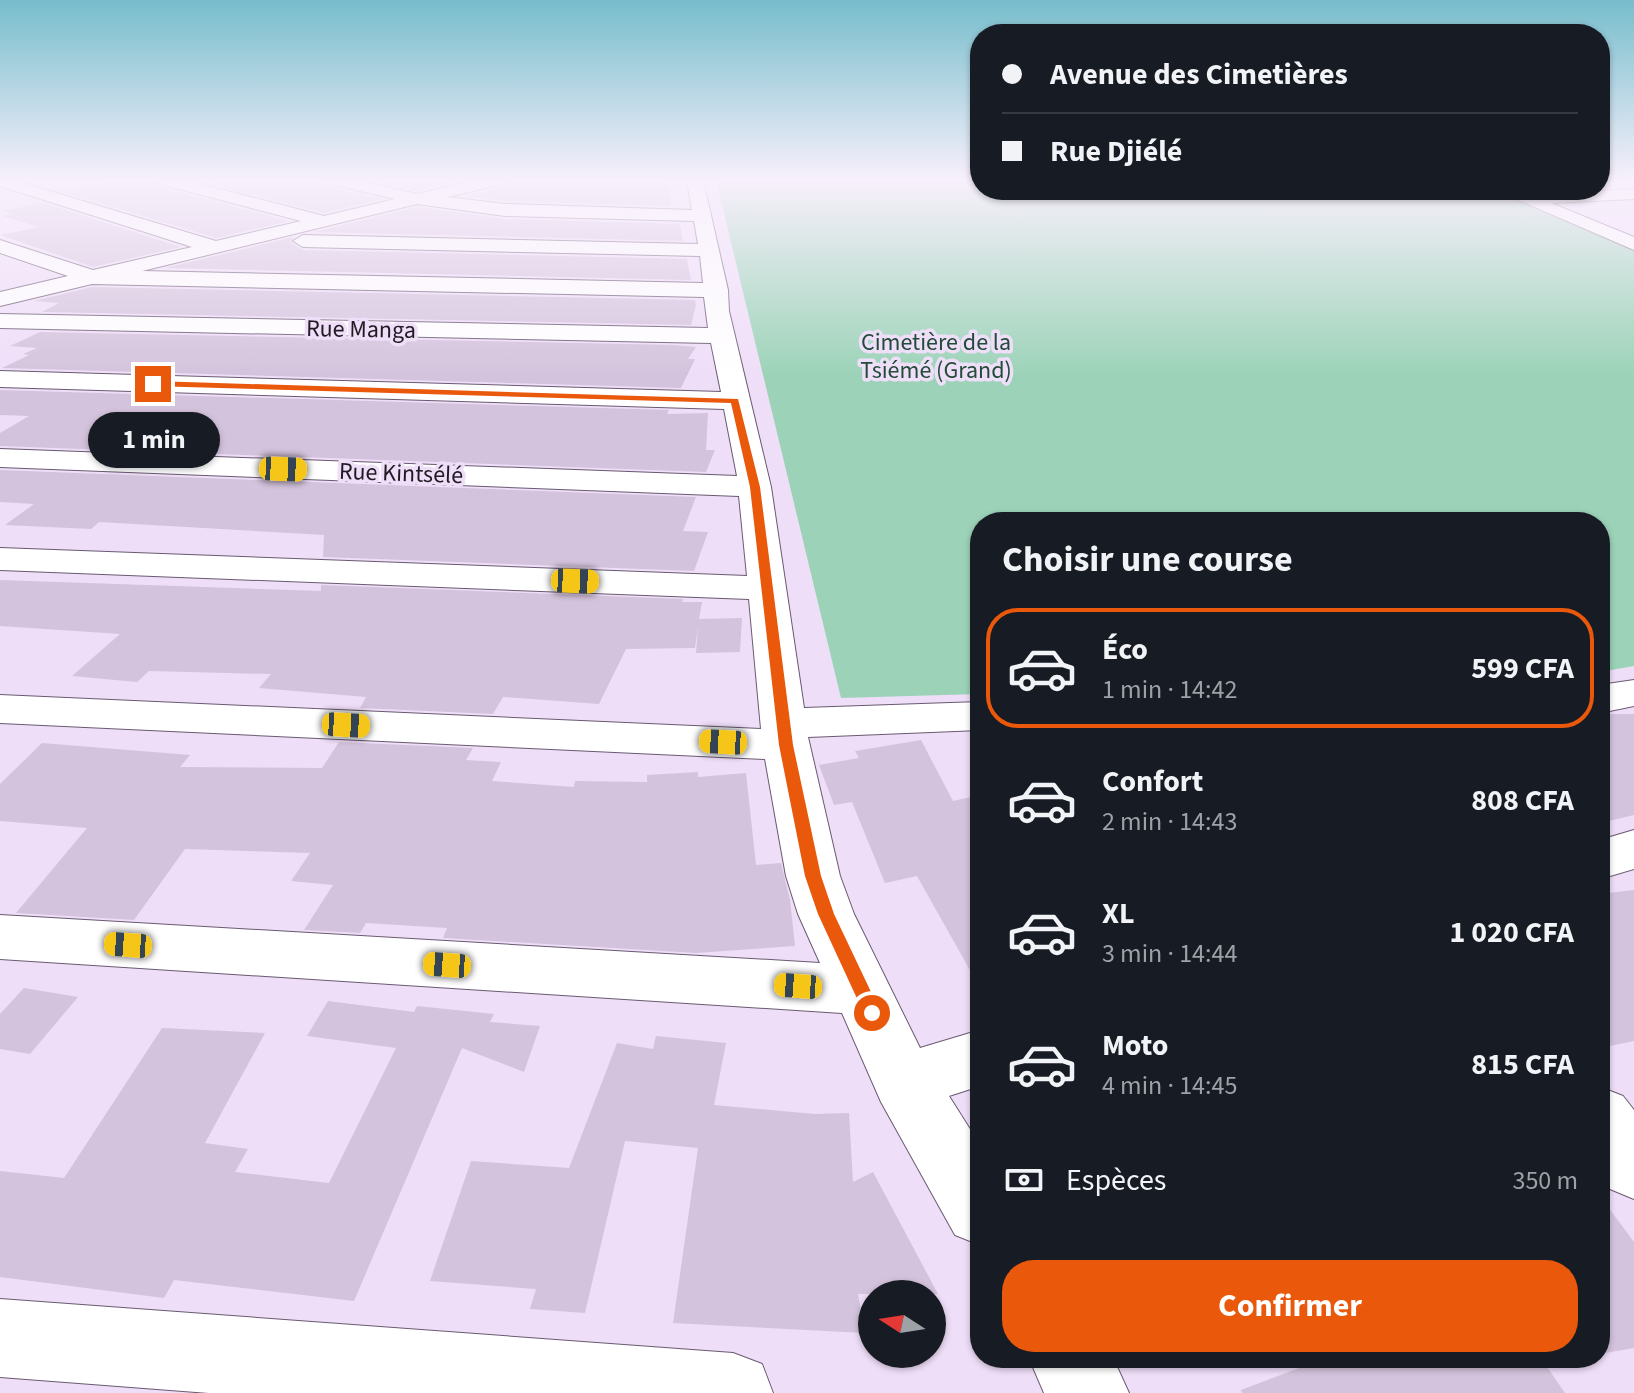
<!DOCTYPE html>
<html lang="fr">
<meta charset="utf-8">
<style>
body{margin:0;font-family:"Source Sans 3",sans-serif;background:#242831;color:#f1f3f6;height:100vh;display:flex;flex-direction:column;font-size:30px;white-space:nowrap}
*{box-sizing:border-box;margin:0}
p{font-size:26px;color:#9ea1a6}
.icon{flex:none;width:44px;height:44px;fill:none;stroke:currentColor;stroke-width:2;stroke-linecap:round;stroke-linejoin:round}
.map{position:relative;flex:1;overflow:hidden}
.side{position:absolute;left:970px;top:512px;width:640px;height:856px;display:flex;flex-direction:column;background:#171b24;border-radius:32px;box-shadow:0 2px 6px #0004}
.side>*{flex:none}
.top-card{position:absolute;left:970px;top:24px;width:640px;height:176px;border-radius:32px;box-shadow:0 2px 6px #0004;display:grid;align-content:center;height:176px;padding:0 32px;background:#171b24}
.needle{width:52px;rotate:282deg}
.controls{position:absolute;left:858px;top:1280px;display:grid;gap:16px}
.controls a{display:grid;place-items:center;width:88px;height:88px;border-radius:50%;background:#171b24;box-shadow:0 2px 6px #0004;font-size:40px}
.end{position:absolute;width:36px;height:36px;margin:-18px;border:10px solid #ea580c;background:#fff;box-shadow:0 0 0 4px #fff}
.from{border-radius:50%}
.bubble{position:absolute;height:56px;border-radius:28px;background:#171b24;box-shadow:0 2px 6px #0004;font-size:26px;font-weight:700;line-height:56px;text-align:center}
.car{position:absolute;width:24px;height:48px;margin:-24px -12px;border-radius:10px;box-shadow:0 0 6px 2px #0007;background:linear-gradient(#f5c518 24%,#345 0 40%,#f5c518 0 76%,#345 0 86%,#f5c518 0)}
.top-card b{display:flex;align-items:center;gap:28px;height:76px;font-size:30px}
.top-card b+b{border-top:2px solid #363941}
.top-card i{width:20px;height:20px;background:#f1f3f6}
ul{padding:0;list-style:none}
li{display:flex;align-items:center;gap:24px;height:120px;margin:0 16px 12px;padding:0 16px;border:4px solid transparent;border-radius:32px}
li div{flex:1}
li b{display:block;font-size:30px}
li em{font-style:normal;font-weight:700}
li.active{border-color:#ea580c}
li>.icon{width:72px;height:72px;stroke-width:1.5}
h2{padding:0 32px;font-size:36px;line-height:96px}
.pay{display:flex;align-items:center;gap:20px;height:88px;padding:0 32px;font-size:30px}
.pay p{margin-inline-start:auto}
.primary-button{display:flex;gap:16px;margin-top:auto;padding:16px 32px}
.primary-button a{flex:1;height:92px;border-radius:32px;background:#ea580c;color:#fff;font-size:32px;font-weight:700;line-height:92px;text-align:center}
.map>svg:first-child{display:block}
.green{fill:#9cd3b8}
.building{fill:#d4c3dc}
.lines{fill:none;stroke-linecap:round;stroke-linejoin:round}
.minor-casing{stroke:#695a71;stroke-width:2}
.minor{fill:#fff;fill-rule:evenodd}
.route{fill:#ea580c}
.labels{text-anchor:middle;stroke-width:7;stroke-linejoin:round;paint-order:stroke}
.far-street-label{font-size:24px;fill:#201a23;stroke:#efdef8}
.far-park-label{font-size:24px;fill:#224b38;stroke:#efdef8}
</style>
<div class="map">
<svg width="1634" height="1393" viewBox="0 0 1634 1393">
<rect width="100%" height="100%" fill="#efdef8"/>
<polygon class="green" points="716,180 980,180 980,190 1491,190 1634,250 1634,666 1600,672 1600,522 980,522 980,694 841,698"/>
<g class="building">
<polygon points="117,180 155,180 159,187 289,221 216,238 59,191"/>
<polygon points="196,180 325,180 329,187 382,199 324,213"/>
<polygon points="369,180 465,180 417,191"/>
<polygon points="508,180 666,180 670,181 671,206 505,201 464,196 504,187"/>
<polygon points="43,203 181,247 93,267 0,235 40,227 2,216 13,214 3,211"/>
<polygon points="417,207 505,219 680,224 683,241 314,232"/>
<polygon points="294,237 290,242 303,250 687,259 691,280 165,268"/>
<polygon points="92,287 695,300 696,305 691,325 42,312 59,303 34,301"/>
<polygon points="40,332 675,345 696,347 688,359 695,359 681,388 2,368 29,355 23,354 37,348 10,346"/>
<polygon points="0,390 669,410 667,414 708,413 706,450 715,450 706,472 0,446 0,433 29,416 0,415"/>
<polygon points="0,470 696,497 683,531 708,532 694,571 323,557 324,535 99,522 91,529 5,525 34,504 0,502"/>
<polygon points="0,580 321,591 321,585 683,599 682,602 702,602 699,619 742,618 740,652 696,653 698,626 695,648 626,649 599,704 503,697 493,714 360,708 366,697 259,688 271,674 149,671 137,682 72,676 120,634 0,626"/>
<polygon points="1610,714 1634,714 1634,815 1600,823 1600,716"/>
<polygon points="921,740 953,801 980,795 980,988 917,876 885,883 852,802 834,805 819,765 859,758 855,751"/>
<polygon points="339,742 473,748 466,760 501,762 492,781 574,787 575,781 647,782 647,775 698,772 698,777 746,773 756,865 781,863 790,900 795,946 696,953 443,938 447,928 366,923 360,933 304,930 333,885 291,881 310,853 185,849 134,920 16,913 87,828 0,821 0,784 42,743 190,755 180,767 322,768"/>
<polygon points="1634,890 1634,1041 1600,1048 1600,894"/>
<polygon points="24,988 78,997 30,1054 0,1049 0,1014"/>
<polygon points="328,1001 414,1012 417,1006 494,1014 490,1022 540,1026 524,1072 462,1048 354,1301 174,1280 164,1298 0,1277 0,1171 64,1178 162,1028 265,1033 205,1143 248,1149 235,1172 329,1183 396,1048 307,1036"/>
<polygon points="656,1036 726,1043 714,1105 815,1114 849,1113 853,1182 873,1172 938,1294 858,1294 865,1333 673,1323 698,1148 625,1141 585,1313 530,1309 536,1289 430,1281 471,1161 569,1168 617,1043 653,1049"/>
<polygon points="1600,1196 1634,1242 1634,1348 1600,1354"/>
<polygon points="1326,1358 1541,1358 1565,1393 1242,1393 1241,1390"/>
</g>
<g class="lines">
<defs>
<g id="minor">
<path d="M0 180H13L216 241 301 221 160 184 158 180H185L324 216 395 199 330 184 328 180H357L417 194 477 180H505L503 184 447 197 505 204 692 210 687 180H703L728 290 729 311 771 487 804 708 980 702V730L808 737 840 876 854 914 920 1048 980 1030V1086L949 1096 980 1145V1245L955 1235 881 1102 842 1013 0 959V915L820 963 798 914 786 876 765 759 0 723V695L761 729 749 599 0 570V548L747 576 739 496 0 467V449L737 476 724 409 0 387V371L721 392 711 343 0 328V314L708 328 704 297 92 284 0 306V292L68 276 0 253V240L93 270 192 247 0 186ZM417 204 505 216 694 221 698 244 303 235 293 241 303 247 700 256 703 283 142 271Z"/>
<polygon points="1634,189 1634,199 1551,203 1634,237 1634,250 1495,190 1519,190 1531,195"/>
<polygon points="1634,680 1634,706 1600,713 1600,685"/>
<polygon points="1634,830 1634,869 1600,879 1600,840"/>
<polygon points="1600,1087 1623,1096 1634,1110 1634,1199 1610,1189 1600,1175"/>
<polygon points="0,1299 733,1353 762,1364 773,1393 209,1393 0,1377"/>
<polygon points="1029,1358 1113,1358 1129,1393 1044,1393"/>
</g>
</defs>
<use href="#minor" class="minor-casing"/>
<use href="#minor" class="minor"/>
</g>
<linearGradient id="sky" x2="0" y2="1"><stop stop-color="#77bdcc"/><stop offset="0.48" stop-color="#f8f0fc"/><stop offset="1" stop-color="#f8f0fc" stop-opacity="0"/></linearGradient>
<rect width="1634" height="375" fill="url(#sky)"/>
<polygon class="route" points="153,381 738,399 760,487 793,745 821,876 834,914 881,1013 879,1018 866,1018 818,914 805,876 779,745 750,487 731,403 150,386"/>
<g class="labels">
<g class="far-street-label">
<text transform="translate(361 329) rotate(1)" y="8">Rue Manga</text>
<text transform="translate(401 473) rotate(2)" y="8">Rue Kintsélé</text>
</g>
<g class="far-park-label">
<text x="936" y="350">Cimetière de la<tspan x="936" dy="28">Tsiémé (Grand)</tspan></text>
</g>
</g>
</svg>
<div class="controls">
<a><svg class="needle" viewBox="-14 -14 28 28"><path d="M0-13l5 13h-10z" fill="#e53935"/><path d="M0 13l5-13h-10z" fill="#9ea1a6"/></svg></a>
</div>
<i class="end from" style="left:872px;top:1013px"></i>
<i class="end" style="left:153px;top:384px"></i>
<div class="bubble" style="left:88px;top:412px;width:132px">1 min</div>
<i class="car" style="left:283px;top:469px;rotate:92deg"></i>
<i class="car" style="left:575px;top:581px;rotate:92deg"></i>
<i class="car" style="left:346px;top:725px;rotate:93deg"></i>
<i class="car" style="left:723px;top:742px;rotate:273deg"></i>
<i class="car" style="left:128px;top:945px;rotate:274deg"></i>
<i class="car" style="left:447px;top:965px;rotate:274deg"></i>
<i class="car" style="left:798px;top:986px;rotate:274deg"></i>
<div class="top-card">
<b><i class="from"></i>Avenue des Cimetières</b>
<b><i></i>Rue Djiélé</b>
</div>
<section class="side">
<h2>Choisir une course</h2>
<ul>
<li class="active"><svg class="icon" aria-label="car" viewBox="0 0 24 24"><path d="M5 17H2v-5l4-1 3-4h7l3 4 3 1v5h-3M9 17h6M6 11h13"/><circle cx="7" cy="17" r="2"/><circle cx="17" cy="17" r="2"/></svg><div><b>Éco</b><p>1 min · 14:42</p></div><em>599 CFA</em></li>
<li><svg class="icon" aria-label="car" viewBox="0 0 24 24"><path d="M5 17H2v-5l4-1 3-4h7l3 4 3 1v5h-3M9 17h6M6 11h13"/><circle cx="7" cy="17" r="2"/><circle cx="17" cy="17" r="2"/></svg><div><b>Confort</b><p>2 min · 14:43</p></div><em>808 CFA</em></li>
<li><svg class="icon" aria-label="car" viewBox="0 0 24 24"><path d="M5 17H2v-5l4-1 3-4h7l3 4 3 1v5h-3M9 17h6M6 11h13"/><circle cx="7" cy="17" r="2"/><circle cx="17" cy="17" r="2"/></svg><div><b>XL</b><p>3 min · 14:44</p></div><em>1 020 CFA</em></li>
<li><svg class="icon" aria-label="car" viewBox="0 0 24 24"><path d="M5 17H2v-5l4-1 3-4h7l3 4 3 1v5h-3M9 17h6M6 11h13"/><circle cx="7" cy="17" r="2"/><circle cx="17" cy="17" r="2"/></svg><div><b>Moto</b><p>4 min · 14:45</p></div><em>815 CFA</em></li>
</ul>
<div class="pay"><svg class="icon" aria-label="cash" viewBox="0 0 24 24"><path d="M3 7h18v10H3z"/><circle cx="12" cy="12" r="2"/></svg>Espèces<p>350 m</p></div>
<div class="primary-button"><a>Confirmer</a></div>
</section>
</div>
